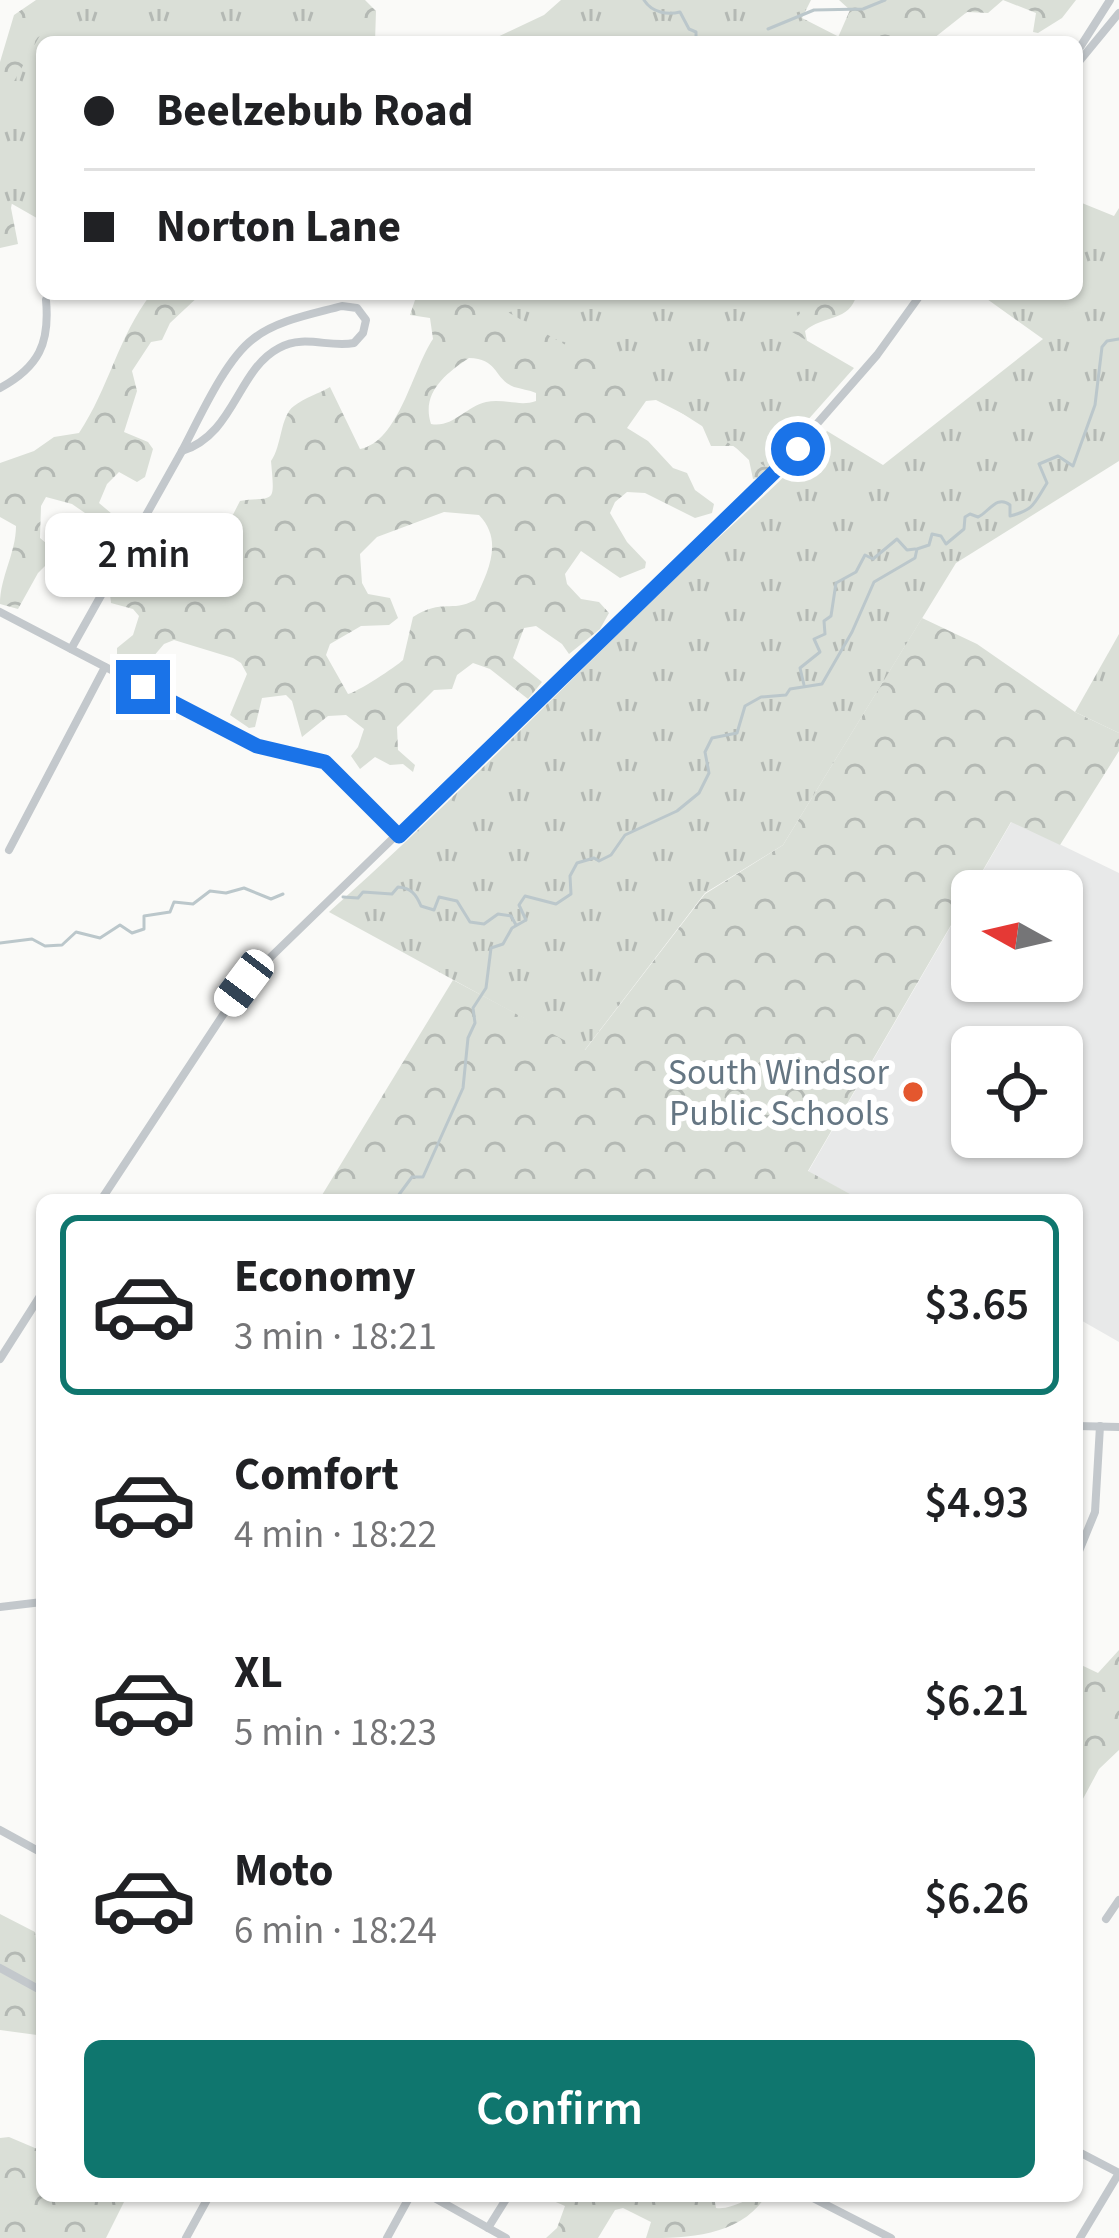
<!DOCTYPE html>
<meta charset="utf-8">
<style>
body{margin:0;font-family:"Source Sans 3",sans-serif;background:#f6f6f6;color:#202124;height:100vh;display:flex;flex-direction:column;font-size:45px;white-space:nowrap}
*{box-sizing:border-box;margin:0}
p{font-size:39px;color:#757577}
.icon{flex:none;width:66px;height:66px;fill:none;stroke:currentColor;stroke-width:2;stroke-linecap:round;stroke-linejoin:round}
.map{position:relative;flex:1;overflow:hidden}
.panel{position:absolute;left:36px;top:1194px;width:1047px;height:1008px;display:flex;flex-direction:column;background:#fff;border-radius:18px;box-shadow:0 3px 9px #0004}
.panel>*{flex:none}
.guide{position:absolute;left:36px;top:36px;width:1047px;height:264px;border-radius:18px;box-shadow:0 3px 9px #0004;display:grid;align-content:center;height:264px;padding:0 48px;background:#fff}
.needle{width:78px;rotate:278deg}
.buttons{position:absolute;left:951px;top:870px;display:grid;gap:24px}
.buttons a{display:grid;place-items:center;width:132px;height:132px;border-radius:18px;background:#fff;box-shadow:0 3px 9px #0004;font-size:60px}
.end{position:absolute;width:54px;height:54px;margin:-27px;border:15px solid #1a73e8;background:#fff;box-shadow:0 0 0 6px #fff}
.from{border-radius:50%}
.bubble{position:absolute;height:84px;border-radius:18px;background:#fff;box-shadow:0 3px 9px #0004;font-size:39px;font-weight:600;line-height:84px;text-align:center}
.car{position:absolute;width:36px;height:72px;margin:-36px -18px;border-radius:15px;box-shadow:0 0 9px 3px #0007;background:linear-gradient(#fff 24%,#345 0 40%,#fff 0 76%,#345 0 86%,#fff 0)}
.guide b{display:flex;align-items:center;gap:42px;height:114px;font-size:45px}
.guide b+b{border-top:3px solid #e0e0e0}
.guide i{width:30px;height:30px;background:#202124}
ul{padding:21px 0 0;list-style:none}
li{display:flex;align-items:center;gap:36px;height:180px;margin:0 24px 18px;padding:0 24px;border:6px solid transparent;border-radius:18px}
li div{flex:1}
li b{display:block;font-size:45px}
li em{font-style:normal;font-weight:600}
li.active{border-color:#0f766e}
li>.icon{width:108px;height:108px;stroke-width:1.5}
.primary-button{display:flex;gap:24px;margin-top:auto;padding:24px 48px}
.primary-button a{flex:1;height:138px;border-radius:18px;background:#0f766e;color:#fff;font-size:48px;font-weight:600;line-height:138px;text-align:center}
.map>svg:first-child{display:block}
.built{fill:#e8e9e9;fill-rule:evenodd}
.forest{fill:url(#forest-crowns);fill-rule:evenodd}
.park{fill:url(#park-tufts)}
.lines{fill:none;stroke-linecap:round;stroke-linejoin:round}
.stream{stroke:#bbc7cb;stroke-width:3}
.minor{stroke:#c3c8cc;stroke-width:8}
.route{stroke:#1a73e8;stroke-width:15}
.poi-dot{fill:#e4572e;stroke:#fff;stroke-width:4.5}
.labels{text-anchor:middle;stroke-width:12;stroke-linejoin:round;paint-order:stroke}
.poi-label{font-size:36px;fill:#657683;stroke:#fff;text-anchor:end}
</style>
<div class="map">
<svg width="1119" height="2238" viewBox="0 0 1119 2238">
<defs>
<pattern id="forest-crowns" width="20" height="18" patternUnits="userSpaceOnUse" patternTransform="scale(3)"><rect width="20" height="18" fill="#dadfd7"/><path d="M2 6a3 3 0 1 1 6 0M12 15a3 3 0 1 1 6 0" fill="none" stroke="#b4b9b4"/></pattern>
<pattern id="park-tufts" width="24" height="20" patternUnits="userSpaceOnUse" patternTransform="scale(3)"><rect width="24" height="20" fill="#dadfd7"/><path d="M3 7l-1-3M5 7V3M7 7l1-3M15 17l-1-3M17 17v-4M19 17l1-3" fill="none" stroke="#b4b9b4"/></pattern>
</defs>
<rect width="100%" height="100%" fill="#fafaf8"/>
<path class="built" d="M1012 821 1119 873V1342L1077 1318V1200H861L808 1172ZM972 891H1062V981H972ZM972 1047H1062V1137H972Z"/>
<g class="forest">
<polygon points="36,0 365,0 376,11 375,42 42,42 11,208 18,244 0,248 0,62 14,15"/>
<polygon points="839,0 1076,0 1062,18 1038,33 1033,32 1036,13 1003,0 988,13 967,12 929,42 836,42 850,10"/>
<path d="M151 294H201L170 323 162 340 151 342 132 371 137 391 124 432 148 442 153 449 145 477 137 482 119 472 107 484 99 503 118 519 111 531 72 504 46 497 41 506 40 538 52 548V559L38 573 18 609 0 604C0 577 16 553 16 526L0 517V463L34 451 54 437 79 433C109 388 118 337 151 294Z"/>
<path d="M417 294H857C849 323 824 314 805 331L808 346 799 427 762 477 753 479 749 460 734 446H711L701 423 656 400 646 401 627 428 648 441 673 468 687 473 695 490 714 504 712 513 695 518 645 493 627 492 615 502 610 513 627 542 646 562 645 568 620 578 581 551 565 574 567 584 581 599 599 602 609 613 600 629 569 654 562 644 536 626 524 628 513 658 542 682 528 699 490 669 473 663 457 675 452 689 434 690 397 727 398 750 415 765 413 772 403 764 390 765 375 757 360 769 351 756 358 747 364 729 346 715 328 716 302 737 292 701 286 695 262 698 255 727 249 728 230 715 247 674 241 663 233 658 174 640 164 644 147 664 117 654V648L133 635 139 616 133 609 111 603 110 594 122 579 152 595 178 584 183 570 171 557 146 550 152 530 160 529C172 547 191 548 210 549L220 540 240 501C275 496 275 506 271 461 282 446 280 416 294 406 304 398 320 393 330 387L360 449C399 442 413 368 433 339L430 318 410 315ZM469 358C499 359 493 378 514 387 521 389 529 390 536 393V401C520 407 503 398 486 402 465 407 453 428 431 424 421 393 445 374 469 358ZM444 512 479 515C504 541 488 571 475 600 451 613 443 598 413 617L403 660C397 666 356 693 348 694L326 655 330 644 361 626 389 625 398 618 390 598 368 594 362 583 360 554 377 537Z"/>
<polygon points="922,618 977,644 1075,712 1119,733 1119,751 1060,845 1011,822 808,1171 861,1200 319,1200 453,980 585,1050 705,894 783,845"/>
<polygon points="1119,1650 1119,1750 1099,1769 1077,1810 1077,1663 1098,1673"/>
<polygon points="0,1914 35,1932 38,1954 42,1956 42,2040 37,2035 0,2030"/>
<polygon points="9,2137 42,2151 42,2196 127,2196 106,2238 0,2238 0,2138"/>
<path d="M542 2196H714L716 2208C735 2210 746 2196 766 2196 740 2236 689 2238 646 2238L651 2222 623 2208 615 2210 598 2238H546L557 2228 565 2206Z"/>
</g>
<g class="park">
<polygon points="60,0 341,0 330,19 367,42 42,42 42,221 0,197 0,106"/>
<polygon points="561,0 811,0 802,18 849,42 487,42 544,15"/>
<path d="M1077 201 1114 216 1119 208V461L956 563 783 845 705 893 584 1051 329 912C447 807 557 693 670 583 723 531 779 487 827 431L883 465 1043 339 980 294H1077Z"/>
<polygon points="476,294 816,294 787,329 854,368 766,467 652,394"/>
<polygon points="1119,634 1119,733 1075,712"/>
</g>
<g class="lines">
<g class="stream">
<path d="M644 0C652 13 668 15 680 12L689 29 696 32V42"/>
<polyline points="768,29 814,10 863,9 885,0"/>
<polyline points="804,685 800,668 820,652 814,639 825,634 824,621 831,616 836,583 856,572 865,555 873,559 897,539 907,550 915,549"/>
<path d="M343 897 358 898 363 892 392 894 398 887C411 888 416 894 421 906L434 910 439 897 457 901 470 922 484 924 498 914 511 916 516 925"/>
<polyline points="0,943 32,939 45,946 62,945 76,932 100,938 120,925 132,933 144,929 144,916 170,912 174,902 193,904 210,891 226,893 244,888 271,899 283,894"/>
<path d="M395 1200 412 1177H423L463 1088 468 1038 475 1023 473 1008 486 988 491 948 503 944 512 928 526 920 519 905 525 896 556 904 571 894 570 876 577 863 594 858 599 861 611 855 625 835 677 811 699 793 709 773 705 752 712 738 737 733 745 706 761 697 786 695 790 689 822 684 852 632 874 582 915 558 917 549 929 545 932 534 941 536 946 544 964 529 965 517 970 514 978 517C988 513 997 494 1010 505V516C1034 510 1034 504 1047 483L1039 464 1058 456 1073 466 1095 405 1102 347 1107 341 1119 339"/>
</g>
<g class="minor">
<polyline points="1077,52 1110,0"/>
<polyline points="1077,64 1119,13"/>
<path d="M342 306 357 308 366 320 363 333 354 343C329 348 304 334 279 348 237 370 235 434 182 451 199 419 225 360 253 339 277 320 313 314 342 306Z"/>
<path d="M0 388C39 367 50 343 46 300"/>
<polyline points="0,612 257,746 325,762 399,836"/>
<polyline points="71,649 182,451"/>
<polyline points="9,850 105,667"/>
<polyline points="101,1200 244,983 657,582 760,489 877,355 921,294"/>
<polyline points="0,1359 42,1293"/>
<polyline points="1077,1426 1119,1427"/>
<polyline points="1077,1556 1095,1512 1100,1426"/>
<polyline points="0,1607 42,1602"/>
<polyline points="0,1830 42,1853"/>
<polyline points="1106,1919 1119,1900"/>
<polyline points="0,1968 42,1991"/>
<polyline points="1077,2151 1119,2173"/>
<polyline points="431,2196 506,2238"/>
<polyline points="809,2196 891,2238"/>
<polyline points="488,2228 508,2196"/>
<polyline points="186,2238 209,2196"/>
<polyline points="387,2238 410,2196"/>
<polyline points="1080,2238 1119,2173"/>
</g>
</g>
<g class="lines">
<polyline class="route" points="143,687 257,746 325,762 399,836 798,449"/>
</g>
<circle class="poi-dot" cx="913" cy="1092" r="12"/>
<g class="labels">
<g class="poi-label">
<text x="889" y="1084">South Windsor<tspan x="889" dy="41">Public Schools</tspan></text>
</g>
</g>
</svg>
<div class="buttons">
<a><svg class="needle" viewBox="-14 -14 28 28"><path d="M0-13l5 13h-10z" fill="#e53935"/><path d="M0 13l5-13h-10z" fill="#757577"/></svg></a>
<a><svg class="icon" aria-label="locate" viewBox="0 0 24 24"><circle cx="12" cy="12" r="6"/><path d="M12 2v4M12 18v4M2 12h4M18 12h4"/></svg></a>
</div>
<i class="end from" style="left:798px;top:449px"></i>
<i class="end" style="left:143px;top:687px"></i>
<div class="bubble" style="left:45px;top:513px;width:198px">2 min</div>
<i class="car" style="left:244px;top:983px;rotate:217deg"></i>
<div class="guide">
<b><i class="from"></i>Beelzebub Road</b>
<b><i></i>Norton Lane</b>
</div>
<section class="panel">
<ul>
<li class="active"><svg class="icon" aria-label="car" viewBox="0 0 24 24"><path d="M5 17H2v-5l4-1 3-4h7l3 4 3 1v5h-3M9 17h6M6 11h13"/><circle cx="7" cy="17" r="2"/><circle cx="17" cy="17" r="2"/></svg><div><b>Economy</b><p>3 min · 18:21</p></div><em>$3.65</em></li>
<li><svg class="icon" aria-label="car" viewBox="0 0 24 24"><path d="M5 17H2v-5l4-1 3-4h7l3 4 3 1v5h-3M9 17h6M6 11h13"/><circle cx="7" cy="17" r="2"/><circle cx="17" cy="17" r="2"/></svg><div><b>Comfort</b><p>4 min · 18:22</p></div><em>$4.93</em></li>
<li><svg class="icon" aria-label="car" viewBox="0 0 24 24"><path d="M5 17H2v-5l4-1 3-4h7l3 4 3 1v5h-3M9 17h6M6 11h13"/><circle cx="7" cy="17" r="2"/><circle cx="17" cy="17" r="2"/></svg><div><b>XL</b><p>5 min · 18:23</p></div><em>$6.21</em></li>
<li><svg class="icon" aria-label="car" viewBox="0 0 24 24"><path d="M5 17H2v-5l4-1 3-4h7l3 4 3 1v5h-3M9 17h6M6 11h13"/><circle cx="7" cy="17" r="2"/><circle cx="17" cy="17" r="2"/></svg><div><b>Moto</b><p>6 min · 18:24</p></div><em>$6.26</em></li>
</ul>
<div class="primary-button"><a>Confirm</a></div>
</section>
</div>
